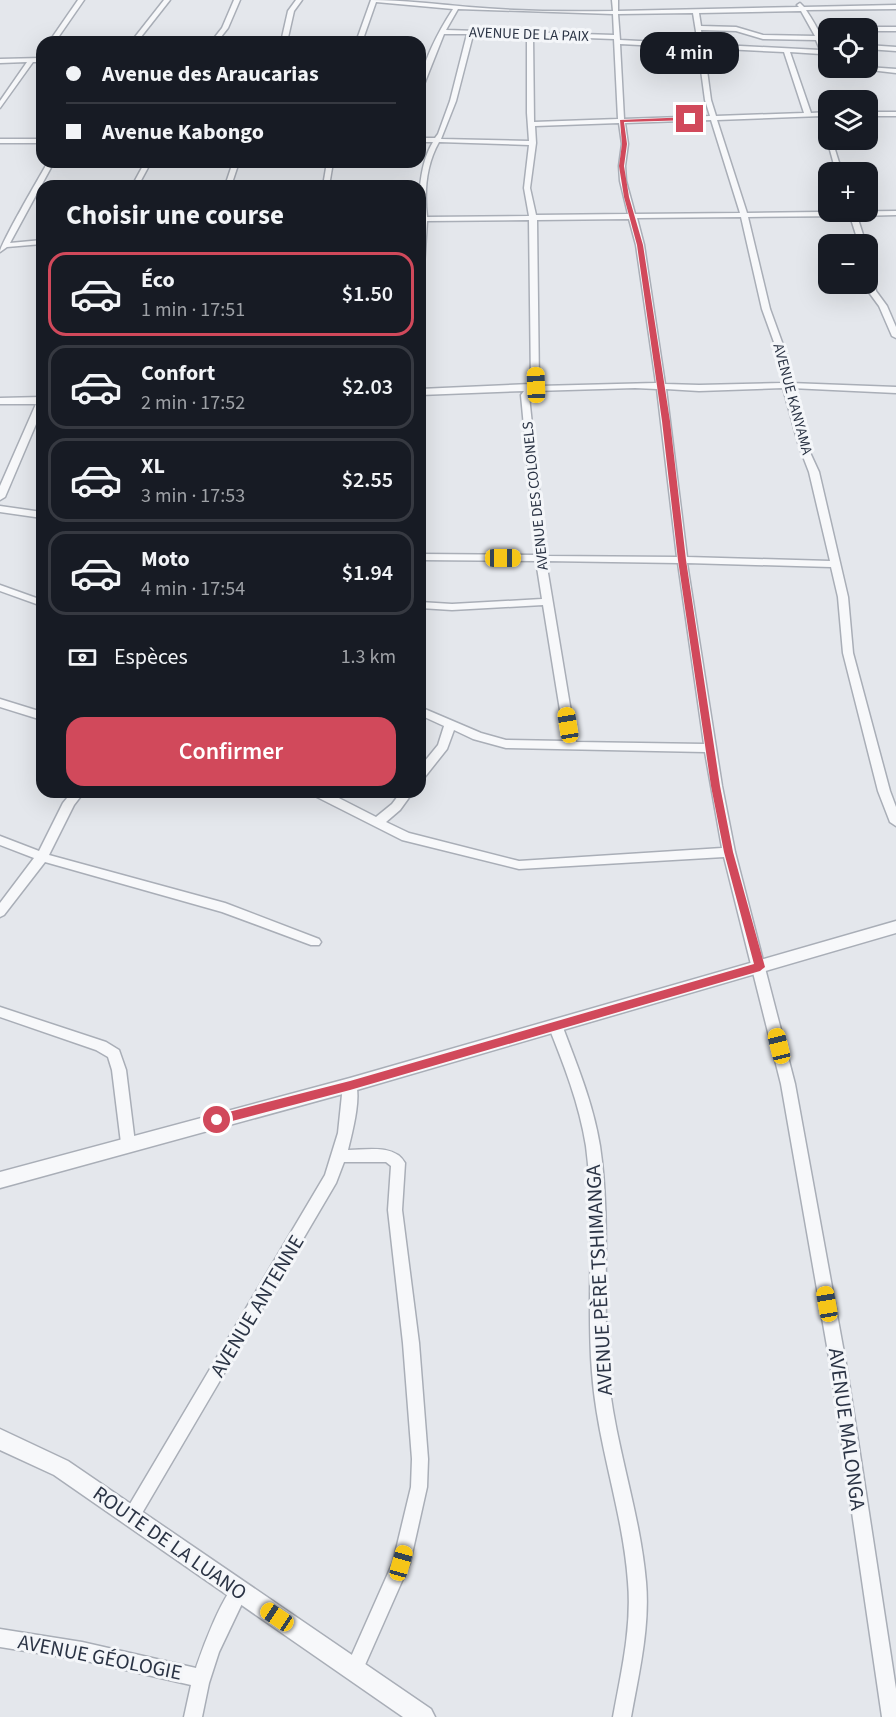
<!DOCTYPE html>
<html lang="fr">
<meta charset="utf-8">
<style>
body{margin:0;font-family:"Source Sans 3",sans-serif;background:#20242c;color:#f1f3f6;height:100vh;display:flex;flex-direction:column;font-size:22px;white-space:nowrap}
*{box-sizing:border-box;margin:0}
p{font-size:20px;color:#9ea1a6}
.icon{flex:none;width:33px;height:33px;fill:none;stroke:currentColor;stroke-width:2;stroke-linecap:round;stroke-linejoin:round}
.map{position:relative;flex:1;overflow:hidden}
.sheet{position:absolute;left:36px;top:180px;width:390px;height:618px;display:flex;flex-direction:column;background:#171b24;border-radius:18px;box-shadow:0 6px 24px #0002}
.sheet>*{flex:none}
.top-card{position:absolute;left:36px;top:36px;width:390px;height:132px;border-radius:18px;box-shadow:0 6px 24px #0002;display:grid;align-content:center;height:132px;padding:0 30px;background:#171b24}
.buttons{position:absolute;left:818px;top:18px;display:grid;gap:12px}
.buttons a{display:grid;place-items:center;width:60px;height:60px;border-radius:12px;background:#171b24;box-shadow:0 6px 24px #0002;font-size:30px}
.end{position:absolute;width:27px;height:27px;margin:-14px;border:8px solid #d1495b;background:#fff;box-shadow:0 0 0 3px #fff}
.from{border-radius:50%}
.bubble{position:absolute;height:42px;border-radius:18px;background:#171b24;box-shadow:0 6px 24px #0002;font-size:20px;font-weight:600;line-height:42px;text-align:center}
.car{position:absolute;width:18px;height:36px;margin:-18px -9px;border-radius:8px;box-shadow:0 0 4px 2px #0007;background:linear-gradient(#f5c518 24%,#345 0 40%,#f5c518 0 76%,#345 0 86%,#f5c518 0)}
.top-card b{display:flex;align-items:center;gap:21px;height:57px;font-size:22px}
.top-card b+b{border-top:2px solid #363941}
.top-card i{width:15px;height:15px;background:#f1f3f6}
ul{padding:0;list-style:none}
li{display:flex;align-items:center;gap:18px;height:84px;margin:0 12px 9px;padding:0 18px;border:3px solid #363941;border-radius:18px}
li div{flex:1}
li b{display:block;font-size:22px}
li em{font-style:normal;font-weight:600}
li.active{border-color:#d1495b}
li>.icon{width:54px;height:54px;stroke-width:1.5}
h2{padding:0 30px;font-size:27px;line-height:72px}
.pay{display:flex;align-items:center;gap:15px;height:66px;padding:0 30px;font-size:22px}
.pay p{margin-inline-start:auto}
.cta{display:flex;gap:12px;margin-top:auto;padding:12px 30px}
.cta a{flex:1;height:69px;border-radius:18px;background:#d1495b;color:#fff;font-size:24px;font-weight:600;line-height:69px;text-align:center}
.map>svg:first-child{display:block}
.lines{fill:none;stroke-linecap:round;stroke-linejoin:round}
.minor-casing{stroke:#a9aeb7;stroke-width:3}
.tertiary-casing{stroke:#a9aeb7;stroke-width:3}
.minor{fill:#f7f8fa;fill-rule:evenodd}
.tertiary{fill:#f7f8fa;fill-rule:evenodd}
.route{fill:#d1495b}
.labels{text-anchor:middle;stroke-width:6;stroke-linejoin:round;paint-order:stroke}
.far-street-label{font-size:15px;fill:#2b3445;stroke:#f4f6f9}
.near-street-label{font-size:21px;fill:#2b3445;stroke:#f4f6f9}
</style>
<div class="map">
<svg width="896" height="1717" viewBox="0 0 896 1717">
<rect width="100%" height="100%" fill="#e4e7ec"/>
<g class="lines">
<defs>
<g id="minor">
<polygon points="78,0 84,0 55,42 49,42"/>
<polygon points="164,0 170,0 137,42 131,42"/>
<polygon points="234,0 240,0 228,28 217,42 211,42 222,28"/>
<polygon points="296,0 302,0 294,11 287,42 281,42 288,11"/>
<path d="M371 0C404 0 436 4 469 7 516 11 565 12 613 11L612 0H618V11L799 7 797 5 800 3 804 7 896 5V9L806 10C818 28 828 46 828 67L825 65 821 54 790 52 811 113 828 112V134L825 132 822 116 717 120 747 213 896 211V215L857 216 866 244H859L850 216 748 217 770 309 787 356 790 383 896 387V393L791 388 807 446 819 472 848 597 853 653 890 791 896 807V826L890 822 878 791 843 653 838 597 831 567 687 563 722 786 735 852 795 1084 847 1369 896 1689V1717H882L831 1369 781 1084 724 857 519 869 402 840 313 795 311 792H327L376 817 392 804 401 792H413L400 810 386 822 409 833 519 861 722 848 705 752 506 748 473 739 454 730 447 749 424 778 420 779V767L438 745 444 726 420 715V707L481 733 506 740 565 741 543 605 452 610 420 608V602L452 604 542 599 536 561 420 560V554L536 555 521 395 524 391 420 395V389L531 384 529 220 427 221 424 267 420 269C420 231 413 174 433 142H420V138H435L438 134 450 101 467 34H444L423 87 420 89C420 65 440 29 453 9L376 2 362 42H356ZM458 9 613 14 614 35 446 30ZM801 11 815 36 763 35 736 27 701 26 699 13ZM693 13 698 44 620 40 618 14ZM701 30 736 31 763 39 816 40 820 50 703 44ZM473 35 527 36V113L529 141 441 139 456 101ZM533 36 614 39 618 119 534 122ZM620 44 698 48 705 100 710 116 624 119ZM704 48 784 52 804 113 716 116 711 100ZM711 120 740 213 635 214 626 181 625 166 628 144 625 123ZM619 123 622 144 619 166 620 181 628 214 536 215 530 188 536 143 535 126ZM439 142 529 145 524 188 529 216 427 217C424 192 426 165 439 142ZM741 217 762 309 779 356 782 383 699 385 665 384 644 245 637 218ZM629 219 636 245 656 383 539 386 537 220ZM635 388 657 389 677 557 546 556 529 396 534 391ZM783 388 799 446 809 472 830 561 687 557 666 389 699 391ZM546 561 678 563 704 744 576 742Z"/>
<polygon points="867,27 896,27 896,31 867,31 867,28 864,28"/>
<polygon points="867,45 896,47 896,51 867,49"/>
<polygon points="42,58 42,62 33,62 0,108 0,101 27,62 0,63 0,59"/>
<polygon points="867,67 896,69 896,73 853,68"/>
<rect x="867" y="112" width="29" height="4"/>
<rect x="0" y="139" width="42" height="4"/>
<polygon points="827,139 832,140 842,172 836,172"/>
<path d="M48 162H54L10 243 42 240V244L7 247 0 252C0 245 41 174 48 162Z"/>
<polygon points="145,162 151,162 138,186 132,186"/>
<polygon points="233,162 239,162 231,186 225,186"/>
<polygon points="327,162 333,162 329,186 323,186"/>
<polygon points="867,254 871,256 876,291 887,306 896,327 896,338 892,336 879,306 868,291"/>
<polygon points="42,397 42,410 5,497 0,500 0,486 36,404 0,404 0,398"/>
<polygon points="0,506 42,512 42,518 0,512"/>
<polygon points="0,585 42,600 42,606 0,591"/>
<polygon points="0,699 42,712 42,720 0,707"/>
<polygon points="72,792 84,792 74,805 49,855 225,903 319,939 321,942 319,945 311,945 222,912 45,862 4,915 0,917 0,903 34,858 0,845 0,836 39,851 63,803"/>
<polygon points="0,1007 106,1042 119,1050 126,1070 135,1143 133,1147 128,1149 123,1147 121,1143 112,1070 108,1057 96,1050 0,1017"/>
<path d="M555 1020 560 1021 562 1025C577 1065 593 1103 600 1146 611 1221 602 1297 608 1372 614 1443 640 1511 646 1582 650 1627 639 1673 631 1717H613C621 1673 632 1628 628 1582 623 1511 597 1444 592 1372 586 1297 596 1221 586 1146 579 1103 564 1065 548 1025L550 1021Z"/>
<path d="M350 1079 355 1081C362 1097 352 1133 348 1150 366 1150 395 1144 405 1163L402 1210 419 1343 428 1459 427 1487 410 1563 361 1674 355 1677 349 1674 346 1668 393 1562 411 1487 412 1459 403 1343 388 1210 391 1166 386 1162H344L336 1183 138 1520 132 1522 126 1520 124 1514 325 1175 338 1133 343 1085 345 1081Z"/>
<path d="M239 1582 245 1585 248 1591 219 1652 209 1683 202 1717H184L191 1685 82 1660 0 1647V1629L82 1642 196 1668C202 1650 224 1589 239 1582Z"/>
</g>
<g id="tertiary">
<polygon points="896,921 896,933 350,1092 0,1188 0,1172 350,1078"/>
<polygon points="0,1429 68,1461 431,1709 435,1717 403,1717 54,1475 0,1450"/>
</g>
</defs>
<use href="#minor" class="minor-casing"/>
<use href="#tertiary" class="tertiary-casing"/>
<use href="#minor" class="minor"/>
<use href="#tertiary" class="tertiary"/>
</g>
<polygon class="route" points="690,117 692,120 624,122 627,144 624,166 629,197 643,245 670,421 686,560 720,786 733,852 765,967 760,971 350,1090 217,1125 213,1124 211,1120 217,1115 350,1081 754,964 724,852 711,786 678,560 662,421 637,245 624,197 619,166 622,144 620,120"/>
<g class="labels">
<g class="far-street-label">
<text transform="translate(529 34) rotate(2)" y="5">AVENUE DE LA PAIX</text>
<text transform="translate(793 399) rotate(75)" y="5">AVENUE KANYAMA</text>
<text transform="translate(535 496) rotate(-96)" y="5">AVENUE DES COLONELS</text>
</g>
<g class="near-street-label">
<text transform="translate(599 1280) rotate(-93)" y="7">AVENUE PÈRE TSHIMANGA</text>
<text transform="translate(257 1306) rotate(-59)" y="7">AVENUE ANTENNE</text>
<text transform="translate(847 1429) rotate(82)" y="7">AVENUE MALONGA</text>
<text transform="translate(170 1543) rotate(35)" y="7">ROUTE DE LA LUANO</text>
<text transform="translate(100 1657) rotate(11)" y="7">AVENUE GÉOLOGIE</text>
</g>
</g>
</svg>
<div class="buttons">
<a><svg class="icon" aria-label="locate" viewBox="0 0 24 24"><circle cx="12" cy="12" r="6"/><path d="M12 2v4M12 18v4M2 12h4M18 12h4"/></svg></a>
<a><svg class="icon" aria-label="layers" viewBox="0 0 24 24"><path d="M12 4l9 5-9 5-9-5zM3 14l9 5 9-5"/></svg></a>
<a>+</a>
<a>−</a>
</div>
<i class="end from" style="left:217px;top:1120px"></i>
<i class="end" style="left:690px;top:119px"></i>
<div class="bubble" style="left:640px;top:32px;width:99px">4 min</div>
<i class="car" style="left:536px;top:385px;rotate:358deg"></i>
<i class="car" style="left:503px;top:558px;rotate:90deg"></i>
<i class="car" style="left:568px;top:725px;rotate:351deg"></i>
<i class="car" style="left:779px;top:1046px;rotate:346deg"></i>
<i class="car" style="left:827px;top:1304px;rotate:350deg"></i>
<i class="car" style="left:401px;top:1563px;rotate:16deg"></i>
<i class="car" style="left:277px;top:1617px;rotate:304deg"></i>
<div class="top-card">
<b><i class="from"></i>Avenue des Araucarias</b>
<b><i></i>Avenue Kabongo</b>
</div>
<section class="sheet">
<h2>Choisir une course</h2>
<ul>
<li class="active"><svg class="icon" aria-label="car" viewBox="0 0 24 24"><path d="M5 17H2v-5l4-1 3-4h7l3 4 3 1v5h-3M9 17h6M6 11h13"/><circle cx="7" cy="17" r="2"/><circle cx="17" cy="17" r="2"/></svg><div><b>Éco</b><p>1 min · 17:51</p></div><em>$1.50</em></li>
<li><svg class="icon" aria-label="car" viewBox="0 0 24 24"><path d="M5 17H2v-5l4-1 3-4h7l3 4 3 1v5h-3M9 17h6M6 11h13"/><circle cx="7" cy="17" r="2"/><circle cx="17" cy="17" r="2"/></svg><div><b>Confort</b><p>2 min · 17:52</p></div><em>$2.03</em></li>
<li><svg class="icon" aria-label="car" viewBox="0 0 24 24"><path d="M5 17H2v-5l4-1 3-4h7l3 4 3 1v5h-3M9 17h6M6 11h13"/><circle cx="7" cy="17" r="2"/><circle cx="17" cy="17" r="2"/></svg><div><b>XL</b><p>3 min · 17:53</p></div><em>$2.55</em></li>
<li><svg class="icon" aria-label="car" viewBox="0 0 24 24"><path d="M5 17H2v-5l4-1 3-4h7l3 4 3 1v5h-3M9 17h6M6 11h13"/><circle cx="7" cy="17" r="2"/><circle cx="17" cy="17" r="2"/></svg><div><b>Moto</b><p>4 min · 17:54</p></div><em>$1.94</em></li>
</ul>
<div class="pay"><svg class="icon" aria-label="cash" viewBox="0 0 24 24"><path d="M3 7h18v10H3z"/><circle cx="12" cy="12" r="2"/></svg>Espèces<p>1.3 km</p></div>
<div class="cta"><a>Confirmer</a></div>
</section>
</div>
